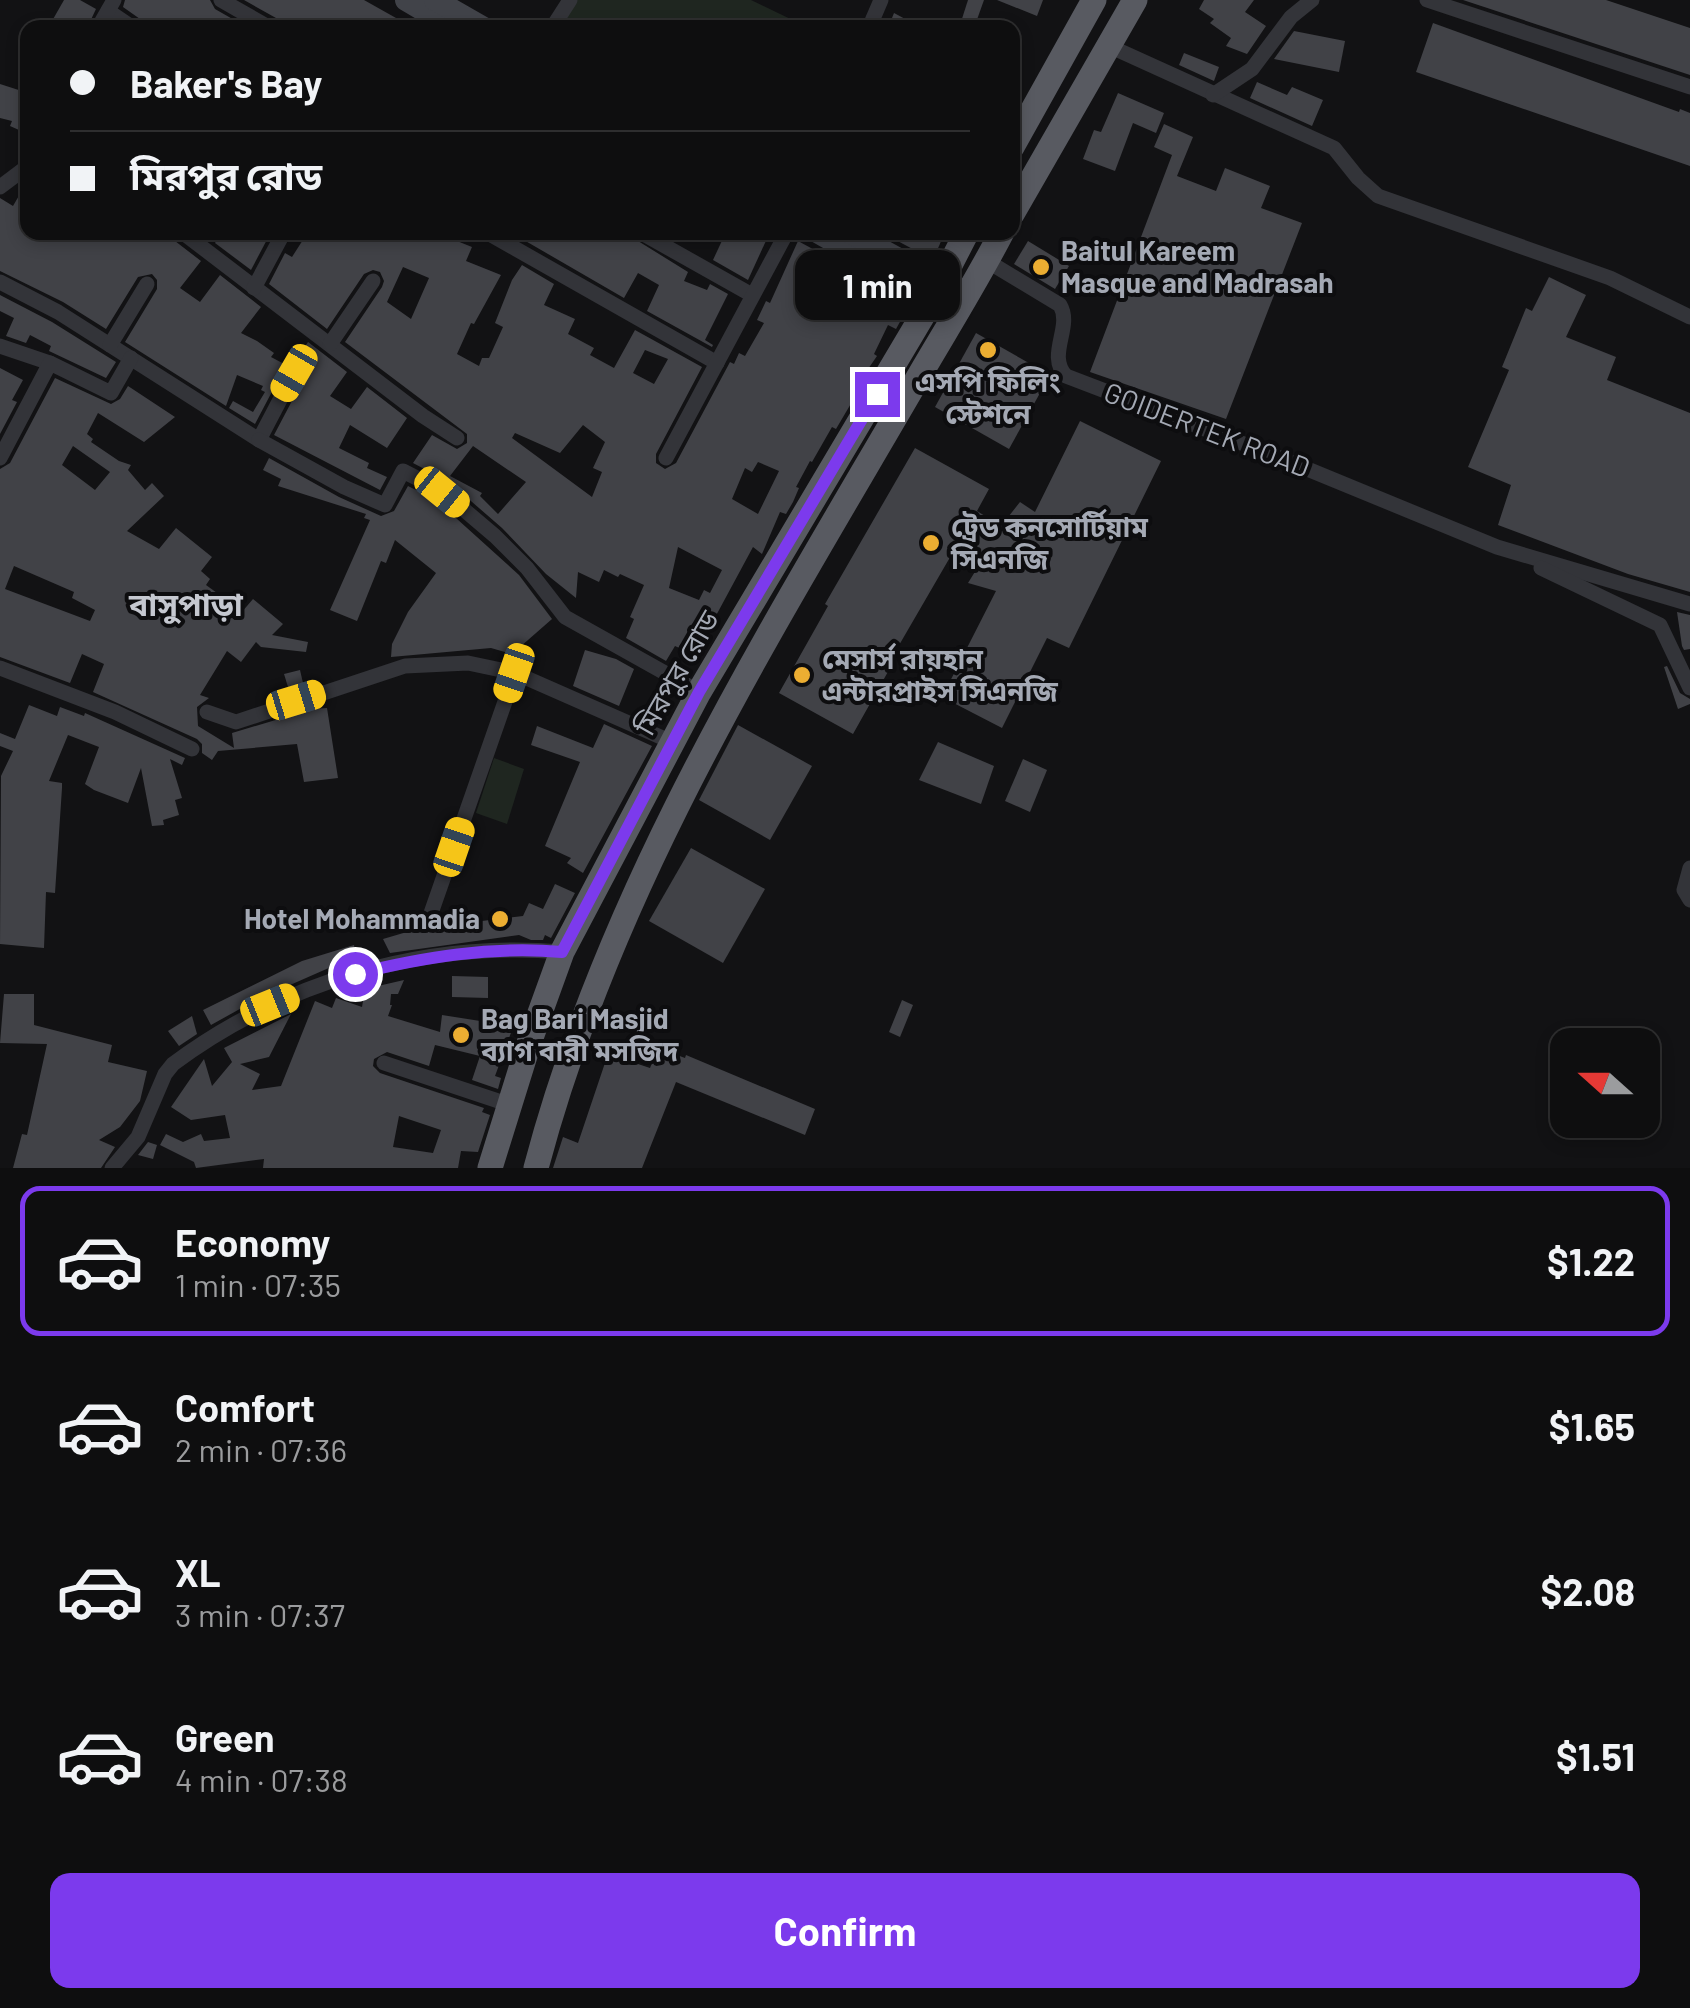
<!DOCTYPE html>
<meta charset="utf-8">
<style>
body{margin:0;font-family:Barlow,"Noto Sans Bengali",sans-serif;background:#1c1c1d;color:#f1f3f6;height:100vh;display:flex;flex-direction:column;font-size:38px;white-space:nowrap}
*{box-sizing:border-box;margin:0}
p{font-size:32px;color:#9b9c9e}
.icon{flex:none;width:55px;height:55px;fill:none;stroke:currentColor;stroke-width:2;stroke-linecap:round;stroke-linejoin:round}
.map{position:relative;height:1168px;overflow:hidden}
.details{display:flex;flex-direction:column;background:#0e0e0f;flex:1}
.details>*{flex:none}
.banner{position:absolute;left:20px;top:20px;width:1000px;height:220px;border-radius:20px;box-shadow:0 5px 15px #0003,0 0 0 2px #2e2e2f;display:grid;align-content:center;height:220px;padding:0 50px;background:#0e0e0f}
.needle{width:65px;rotate:291deg}
.controls{position:absolute;left:1550px;top:1028px;display:grid;gap:20px}
.controls a{display:grid;place-items:center;width:110px;height:110px;border-radius:20px;background:#0e0e0f;box-shadow:0 5px 15px #0003,0 0 0 2px #2e2e2f;font-size:50px}
.end{position:absolute;width:45px;height:45px;margin:-22px;border:12px solid #7c3aed;background:#fff;box-shadow:0 0 0 5px #fff}
.from{border-radius:50%}
.bubble{position:absolute;height:70px;border-radius:20px;background:#0e0e0f;box-shadow:0 5px 15px #0003,0 0 0 2px #2e2e2f;font-size:32px;font-weight:700;line-height:70px;text-align:center}
.car{position:absolute;width:30px;height:60px;margin:-30px -15px;border-radius:12px;box-shadow:0 0 8px 2px #0007;background:linear-gradient(#f5c518 24%,#345 0 40%,#f5c518 0 76%,#345 0 86%,#f5c518 0)}
.banner b{display:flex;align-items:center;gap:35px;height:95px;font-size:38px}
.banner b+b{border-top:2px solid #2e2e2f}
.banner i{width:25px;height:25px;background:#f1f3f6}
ul{padding:18px 0 0;list-style:none}
li{display:flex;align-items:center;gap:30px;height:150px;margin:0 20px 15px;padding:0 30px;border:5px solid transparent;border-radius:20px}
li div{flex:1}
li b{display:block;font-size:38px}
li em{font-style:normal;font-weight:700}
li.selected{border-color:#7c3aed}
li>.icon{width:90px;height:90px;stroke-width:1.5}
.primary-button{display:flex;gap:20px;margin-top:auto;padding:20px 50px}
.primary-button a{flex:1;height:115px;border-radius:20px;background:#7c3aed;color:#fff;font-size:40px;font-weight:700;line-height:115px;text-align:center}
.map>svg:first-child{display:block}
.green{fill:#1f2620}
.building{fill:#414247;fill-rule:evenodd}
.lines{fill:none;stroke-linecap:round;stroke-linejoin:round}
.minor{stroke:#333439;stroke-width:15}
.secondary{stroke:#414349;stroke-width:22}
.trunk{stroke:#585a61;stroke-width:25}
.route{stroke:#7c3aed;stroke-width:12}
.poi-dot{fill:#ecae32;stroke:#0d0d0f;stroke-width:4}
.labels{text-anchor:middle;stroke-width:8;stroke-linejoin:round;paint-order:stroke}
.poi-label{font-size:28px;font-weight:bold;fill:#a4a9b4;stroke:#0d0d0f;text-anchor:start}
.street-label{font-size:28px;fill:#a4a9b4;stroke:#0d0d0f}
.quarter-label{font-size:32px;font-weight:bold;fill:#c5c8d0;stroke:#0d0d0f}
</style>
<div class="map">
<svg width="1690" height="1168" viewBox="0 0 1690 1168">
<rect width="100%" height="100%" fill="#121214"/>
<g class="green">
<polygon points="562,0 751,0 807,27 548,28"/>
<polygon points="494,758 524,769 507,824 476,813"/>
</g>
<g class="building">
<polygon points="64,0 80,0 96,9 87,28 48,28"/>
<polygon points="125,0 210,0 215,9 236,21 233,28 144,28 140,19 123,7"/>
<polygon points="244,0 364,0 396,18 391,28 281,28 276,18"/>
<polygon points="968,0 984,0 974,28 959,28"/>
<polygon points="997,0 1043,0 1037,16"/>
<polygon points="1204,0 1254,0 1245,12 1266,26 1247,54 1226,46 1231,38 1210,23 1214,19 1199,9"/>
<polygon points="1463,0 1606,0 1690,28 1690,75"/>
<polygon points="894,13 922,28 888,28"/>
<polygon points="1433,23 1679,112 1680,109 1690,113 1690,166 1416,72"/>
<polygon points="1294,31 1345,41 1339,72 1274,59"/>
<polygon points="1184,53 1219,67 1214,81 1179,65"/>
<polygon points="1257,82 1287,95 1292,87 1323,100 1312,126 1250,98"/>
<polygon points="0,84 28,93 28,134 10,126 12,121 0,118"/>
<polygon points="1118,93 1164,113 1156,133 1133,123 1115,171 1083,159 1094,130 1101,132"/>
<polygon points="1164,124 1193,137 1177,176 1216,191 1225,168 1270,186 1261,208 1302,223 1226,419 1090,372 1172,155 1154,147"/>
<polygon points="28,180 28,232 52,232 60,238 64,232 171,232 175,241 201,261 180,288 200,302 220,275 261,307 241,333 257,341 274,353 271,357 286,365 255,424 229,408 233,401 253,412 265,392 261,390 263,386 237,375 226,406 125,342 157,289 157,280 152,274 138,277 106,329 63,302 0,271 0,198 13,206"/>
<polygon points="222,232 271,232 251,270 215,243"/>
<path d="M308 232H449L447 237 472 247 466 261 501 275 474 324 471 323 457 354 479 366 482 358H489L503 327 495 323 512 280 522 265 554 284 544 305 575 319 568 334 594 348 590 355 614 368 635 330 702 367 656 454V463L665 469 676 463 730 362 734 364 739 353 745 356 764 323 757 320 766 301 770 303 798 241 911 302 896 329 888 325 874 354 877 356 855 388 859 390 836 429 832 427 812 462 810 461 796 487 799 488 793 502 786 514 780 512 762 554 753 547 705 636 699 633 690 653 675 646 666 661 626 638 634 619 630 617 644 585 620 574 618 577 604 570 599 582 578 572 576 598 546 574 502 528 449 482 413 463 432 435 457 449 467 443V434L345 342 382 287 384 281 380 272 373 270 364 274 327 329 269 284 285 253 292 257ZM403 267 429 278 411 319 387 302ZM645 350 668 359 654 384 633 373ZM583 425 605 442 593 468 602 472 592 497 512 438 515 433 560 453ZM473 446 526 482 498 514 480 496 482 493 450 476ZM758 462 779 471 758 514 732 499 745 468 752 472ZM678 547 722 570 710 593 704 590 699 600 669 588Z"/>
<polygon points="510,232 533,232 550,241 555,232 605,232 623,242 626,235 630,236 688,272 684,281 707,290 710,284 728,294 705,340 713,345 712,347 647,311 659,285 638,273 624,298"/>
<polygon points="726,232 770,232 748,280 713,260"/>
<polygon points="881,232 945,232 933,260"/>
<polygon points="1028,241 1069,266 1055,289 1014,264"/>
<polygon points="1549,277 1586,295 1566,337 1616,357 1607,380 1690,413 1690,592 1628,574 1498,525 1511,485 1468,467 1509,370 1502,367 1526,308 1532,311"/>
<polygon points="0,295 52,322 116,362 106,378 49,351 51,346 30,335 26,343 6,336 14,318 0,311"/>
<polygon points="976,333 1050,375 1009,449 935,407"/>
<polygon points="308,342 347,372 330,396 351,409 367,387 407,418 387,448 350,425 339,448 369,463 367,468 387,477 380,490 274,435 304,378 304,368 295,362"/>
<polygon points="0,368 23,380 12,400 17,402 0,434"/>
<path d="M55 378 111 404 120 399 128 386 175 417 144 442 98 413 87 434 93 439 91 442 119 461 131 465 128 470 145 490 152 483 164 496 127 531 159 549 176 528 212 557 201 571 210 579 206 585 217 593 211 601 235 620 253 599 283 624 272 635 308 642 306 652 261 647 256 642 241 662 227 651 200 695 209 698 197 707 198 726 234 748 232 733 312 709 327 708 338 778 304 782 297 744 218 751 212 760 202 753V744L197 739 93 692 104 664 82 654 70 683 0 657V469L10 463ZM73 446 110 472 95 490 62 465ZM14 566 74 592 72 598 95 610 90 621 5 589Z"/>
<polygon points="1080,421 1161,461 1069,648 1047,638 1002,728 942,697 996,591 968,583 981,562 956,547 891,659 894,661 853,734 779,693 828,606 825,604 915,448 989,489 977,511 1001,526 1020,502 1035,512"/>
<polygon points="269,458 339,497 381,516 394,511 408,486 436,500 519,575 552,619 512,654 491,648 391,657 392,644 408,612 436,573 395,540 386,563 381,561 357,621 330,610 370,520 364,518 366,514 278,486 281,479 263,470"/>
<polygon points="1677,612 1690,615 1690,649 1684,650 1682,646"/>
<polygon points="585,650 616,659 634,669 619,706 573,686"/>
<polygon points="1667,666 1680,693 1690,699 1690,704 1678,709 1664,667"/>
<polygon points="300,670 303,683 288,687 284,674"/>
<polygon points="29,705 57,716 60,707 84,716 85,713 185,758 182,765 170,759 182,798 175,800 179,815 163,820 164,825 152,826 141,768 128,803 94,790 85,784 99,747 68,735 49,781 62,783 62,788 55,893 46,892 44,948 0,944 1,776 13,751 0,746 0,733 15,739"/>
<polygon points="604,724 652,746 583,873 567,863 571,858 545,846 580,762 531,745 537,726 593,748"/>
<polygon points="738,725 812,766 770,840 699,800"/>
<polygon points="938,742 994,766 981,804 919,780"/>
<polygon points="1023,759 1047,770 1030,812 1005,801"/>
<polygon points="691,848 765,889 723,963 649,921"/>
<polygon points="555,884 575,893 551,938 545,935 543,940 531,940 519,935 390,953 383,939 417,929 523,916 529,903 543,909"/>
<polygon points="354,945 356,956 256,1000 211,1025 203,1010 302,961"/>
<polygon points="452,976 488,977 488,998 452,997"/>
<path d="M404 980 398 994H391L390 1005H392L388 1016 440 1032 442 1015 493 1023 512 1030 495 1076 501 1078 498 1089 472 1080 480 1056 435 1045 429 1066 387 1052 374 1059 373 1066 380 1073 484 1108 482 1112 490 1115 478 1152 461 1151 458 1168H263L264 1159 196 1168 194 1162 160 1145 166 1134 183 1142 201 1134 204 1141 230 1138 225 1115 191 1120 171 1107 204 1059 212 1086 232 1062 224 1048 291 1014 269 1057 240 1064 260 1074 252 1090 281 1086 315 1001 332 1008 336 998 362 1007 365 989ZM399 1116 441 1130 433 1153 393 1147Z"/>
<polygon points="4,994 34,994 34,1025 112,1045 108,1062 147,1071 140,1101 120,1127 99,1140 115,1147 101,1168 13,1168 22,1134 27,1135 47,1044 0,1043"/>
<polygon points="902,1000 913,1005 900,1037 889,1032"/>
<polygon points="192,1016 197,1034 179,1046 168,1031"/>
<polygon points="658,1048 685,1058 686,1055 815,1109 805,1135 676,1082 642,1168 553,1168 563,1137 578,1143 608,1054 650,1068"/>
<polygon points="148,1142 157,1145 153,1159 138,1155"/>
</g>
<g class="lines">
<g class="minor">
<polyline points="221,0 270,28"/>
<polyline points="1427,0 1690,87"/>
<polyline points="108,11 133,28"/>
<polyline points="98,28 114,0"/>
<polyline points="552,28 570,0"/>
<polyline points="869,28 881,0"/>
<polyline points="1109,46 1334,148 1358,178 1378,196 1610,278 1690,317"/>
<polyline points="1213,95 1252,69 1291,17 1312,0"/>
<polyline points="0,187 28,166"/>
<polyline points="182,232 423,416 457,438"/>
<polyline points="486,232 717,363"/>
<polyline points="640,232 752,295"/>
<path d="M987 261 1060 305C1073 327 1046 355 1066 376L1283 459 1497 547 1690 604"/>
<polyline points="0,282 58,312 259,440 294,373"/>
<polyline points="254,288 284,232"/>
<polyline points="330,344 373,281"/>
<polyline points="110,345 147,284"/>
<polyline points="0,346 50,363"/>
<polyline points="259,440 344,487 385,505 403,471 442,491 495,536 527,568 565,617 699,692"/>
<polyline points="0,458 50,363 111,393 131,358"/>
<polyline points="666,458 787,232"/>
<polyline points="1541,568 1660,625 1690,688"/>
<polyline points="0,668 115,712 192,749"/>
<polyline points="207,712 236,722 405,666 468,663 515,673 672,742"/>
<polyline points="1690,868 1684,890 1690,900"/>
<polyline points="430,916 515,673"/>
<polyline points="384,1063 510,1105"/>
<path d="M112 1168 138 1137 165 1074 173 1064C283 982 425 940 562 952"/>
</g>
<g class="secondary">
<polyline points="406,0 450,26"/>
<polyline points="435,0 484,28"/>
<polyline points="817,232 950,307"/>
<polyline points="849,232 941,282 968,292"/>
</g>
<g class="trunk">
<polyline points="1012,147 1094,0"/>
<polyline points="1012,214 1135,0"/>
<polyline points="490,1168 528,1046 562,952 699,692 933,298 967,232"/>
<path d="M536 1168C610 887 766 639 911 390 941 338 974 286 1002 232"/>
</g>
</g>
<g class="lines">
<path class="route" d="M355 974C425 957 490 946 562 952L699 692 877 394"/>
</g>
<g class="poi-dot">
<circle cx="1041" cy="267" r="10"/>
<circle cx="988" cy="350" r="10"/>
<circle cx="931" cy="543" r="10"/>
<circle cx="802" cy="675" r="10"/>
<circle cx="500" cy="919" r="10"/>
<circle cx="461" cy="1035" r="10"/>
</g>
<g class="labels">
<g class="poi-label">
<text x="1061" y="261">Baitul Kareem<tspan x="1061" dy="32">Masque and Madrasah</tspan></text>
<text x="988" y="392" text-anchor="middle">এসপি ফিলিং<tspan x="988" dy="32">স্টেশনে</tspan></text>
<text x="951" y="537">ট্রেড কনসোর্টিয়াম<tspan x="951" dy="32">সিএনজি</tspan></text>
<text x="822" y="669">মেসার্স রায়হান<tspan x="822" dy="32">এন্টারপ্রাইস সিএনজি</tspan></text>
<text x="480" y="929" text-anchor="end">Hotel Mohammadia</text>
<text x="481" y="1029">Bag Bari Masjid<tspan x="481" dy="32">ব্যাগ বারী মসজিদ</tspan></text>
</g>
<g class="street-label">
<text transform="translate(1207 430) rotate(21)" y="10">GOIDERTEK ROAD</text>
<text transform="translate(677 673) rotate(-60)" y="10">মিরপুর রোড</text>
</g>
<g class="quarter-label">
<text x="186" y="616">বাসুপাড়া</text>
</g>
</g>
</svg>
<div class="controls">
<a><svg class="needle" viewBox="-14 -14 28 28"><path d="M0-13l5 13h-10z" fill="#e53935"/><path d="M0 13l5-13h-10z" fill="#9b9c9e"/></svg></a>
</div>
<i class="end from" style="left:355px;top:974px"></i>
<i class="end" style="left:877px;top:394px"></i>
<div class="bubble" style="left:795px;top:250px;width:165px">1 min</div>
<i class="car" style="left:294px;top:373px;rotate:210deg"></i>
<i class="car" style="left:442px;top:492px;rotate:129deg"></i>
<i class="car" style="left:514px;top:673px;rotate:199deg"></i>
<i class="car" style="left:296px;top:700px;rotate:73deg"></i>
<i class="car" style="left:454px;top:847px;rotate:19deg"></i>
<i class="car" style="left:270px;top:1005px;rotate:68deg"></i>
<div class="banner">
<b><i class="from"></i>Baker's Bay</b>
<b><i></i>মিরপুর রোড</b>
</div>
</div>
<section class="details">
<ul>
<li class="selected"><svg class="icon" aria-label="car" viewBox="0 0 24 24"><path d="M5 17H2v-5l4-1 3-4h7l3 4 3 1v5h-3M9 17h6M6 11h13"/><circle cx="7" cy="17" r="2"/><circle cx="17" cy="17" r="2"/></svg><div><b>Economy</b><p>1 min · 07:35</p></div><em>$1.22</em></li>
<li><svg class="icon" aria-label="car" viewBox="0 0 24 24"><path d="M5 17H2v-5l4-1 3-4h7l3 4 3 1v5h-3M9 17h6M6 11h13"/><circle cx="7" cy="17" r="2"/><circle cx="17" cy="17" r="2"/></svg><div><b>Comfort</b><p>2 min · 07:36</p></div><em>$1.65</em></li>
<li><svg class="icon" aria-label="car" viewBox="0 0 24 24"><path d="M5 17H2v-5l4-1 3-4h7l3 4 3 1v5h-3M9 17h6M6 11h13"/><circle cx="7" cy="17" r="2"/><circle cx="17" cy="17" r="2"/></svg><div><b>XL</b><p>3 min · 07:37</p></div><em>$2.08</em></li>
<li><svg class="icon" aria-label="car" viewBox="0 0 24 24"><path d="M5 17H2v-5l4-1 3-4h7l3 4 3 1v5h-3M9 17h6M6 11h13"/><circle cx="7" cy="17" r="2"/><circle cx="17" cy="17" r="2"/></svg><div><b>Green</b><p>4 min · 07:38</p></div><em>$1.51</em></li>
</ul>
<div class="primary-button"><a>Confirm</a></div>
</section>
